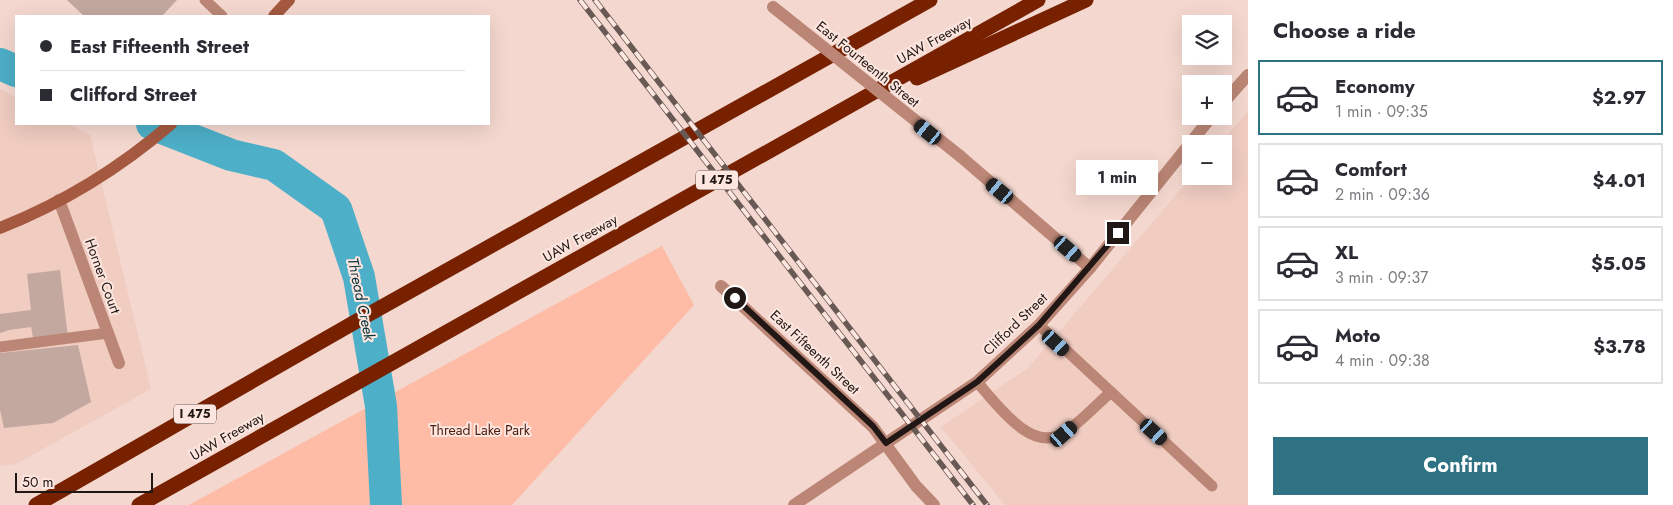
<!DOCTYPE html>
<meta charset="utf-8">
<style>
body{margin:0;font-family:Jost,sans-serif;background:#f7f7f7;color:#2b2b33;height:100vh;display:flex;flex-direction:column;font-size:19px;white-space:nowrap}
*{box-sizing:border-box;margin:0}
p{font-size:16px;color:#7c7c81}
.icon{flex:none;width:28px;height:28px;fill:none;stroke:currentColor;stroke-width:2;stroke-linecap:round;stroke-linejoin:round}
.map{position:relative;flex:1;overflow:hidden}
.drawer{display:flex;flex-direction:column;background:#fff;width:425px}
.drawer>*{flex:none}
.hud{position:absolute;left:15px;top:15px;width:475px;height:110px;border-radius:0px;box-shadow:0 5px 20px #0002;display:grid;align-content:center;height:110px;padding:0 25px;background:#fff}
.fabs{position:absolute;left:1182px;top:15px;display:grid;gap:10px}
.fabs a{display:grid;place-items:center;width:50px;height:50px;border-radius:0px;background:#fff;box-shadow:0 5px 20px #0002;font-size:25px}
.scale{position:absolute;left:15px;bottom:12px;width:138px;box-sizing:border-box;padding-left:5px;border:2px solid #211714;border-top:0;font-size:14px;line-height:18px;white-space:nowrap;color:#211714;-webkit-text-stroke:4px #fde6df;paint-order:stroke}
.end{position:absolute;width:22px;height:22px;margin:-11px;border:6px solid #211714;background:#fff;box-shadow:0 0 0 2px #fff}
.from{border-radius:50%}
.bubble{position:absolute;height:35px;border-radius:0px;background:#fff;box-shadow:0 5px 20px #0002;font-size:16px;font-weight:700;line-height:35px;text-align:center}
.car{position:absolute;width:15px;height:30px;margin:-15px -8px;border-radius:6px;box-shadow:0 0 4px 1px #0007;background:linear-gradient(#222 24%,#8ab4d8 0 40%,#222 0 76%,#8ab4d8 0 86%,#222 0)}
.hud b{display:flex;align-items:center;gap:18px;height:48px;font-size:19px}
.hud b+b{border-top:1px solid #e1e1e2}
.hud i{width:12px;height:12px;background:#2b2b33}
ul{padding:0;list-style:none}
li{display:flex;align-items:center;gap:15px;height:75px;margin:0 10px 8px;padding:0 15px;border:2px solid #e1e1e2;border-radius:0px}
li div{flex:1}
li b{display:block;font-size:19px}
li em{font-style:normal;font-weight:700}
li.on{border-color:#2f7283}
li>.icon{width:45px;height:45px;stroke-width:1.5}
h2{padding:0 25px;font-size:22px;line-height:60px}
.action{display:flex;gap:10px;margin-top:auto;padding:10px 25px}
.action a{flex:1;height:58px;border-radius:0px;background:#2f7283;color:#fff;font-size:20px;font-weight:700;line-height:58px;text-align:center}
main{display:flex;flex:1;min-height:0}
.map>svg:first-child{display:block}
.built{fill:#f0ccc1}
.green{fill:#febba5}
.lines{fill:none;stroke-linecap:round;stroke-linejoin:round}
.river{stroke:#4dafc8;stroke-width:32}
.building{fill:#c3a8a0}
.service{stroke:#bb8675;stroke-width:11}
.minor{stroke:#bb8675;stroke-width:12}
.tertiary{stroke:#bb8675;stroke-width:12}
.secondary{stroke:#a55940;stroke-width:12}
.motorway{stroke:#772100;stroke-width:15}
.rail-casing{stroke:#695954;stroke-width:5.5}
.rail{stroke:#fde6df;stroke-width:4;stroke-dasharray:11;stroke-linecap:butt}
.minor-bridge{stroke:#bb8675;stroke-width:12}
.route{stroke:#211714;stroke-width:6}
.labels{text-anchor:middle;stroke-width:4;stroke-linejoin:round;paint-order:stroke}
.shield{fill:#fde6df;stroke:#635551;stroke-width:1}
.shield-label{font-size:12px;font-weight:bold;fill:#211714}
.street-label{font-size:14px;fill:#211714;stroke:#fde6df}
.park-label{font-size:14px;fill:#4a1b0b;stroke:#fde6df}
.water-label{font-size:15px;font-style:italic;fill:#04343e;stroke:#fde6df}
</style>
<main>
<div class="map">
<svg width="1248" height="505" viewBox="0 0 1248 505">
<rect width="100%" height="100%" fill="#f4d8cf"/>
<g class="built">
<polygon points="0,89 16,97 16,124 69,124 90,135 151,389 16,464 0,466"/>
<polygon points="1248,111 1248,505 1005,505 941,427 1028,368 1192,176 1224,176 1224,144 1220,144"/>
</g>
<polygon class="green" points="662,246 694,305 512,505 189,505"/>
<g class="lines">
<g class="river">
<polyline points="0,64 16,71"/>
<polyline points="152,124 231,155 274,165 336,209 359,277 381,406 386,505"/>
</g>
</g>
<g class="building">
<polygon points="67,0 177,0 162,16 84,16"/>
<polygon points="60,270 68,338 34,342 31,327 9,330 0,333 0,314 31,310 27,274"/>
<polygon points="78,345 91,402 53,423 4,428 0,410 0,353"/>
</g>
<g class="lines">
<g class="service">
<polyline points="205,0 222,16"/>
<polyline points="1039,325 1212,486"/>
<polyline points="0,347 108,333"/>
<path d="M977 382C996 403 1031 454 1064 433 1081 422 1096 405 1111 392"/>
</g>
<g class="minor">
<polyline points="960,156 1090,268"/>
<polyline points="59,200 119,363"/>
<polyline points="721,286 873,427 916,486 934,505"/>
</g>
<g class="tertiary">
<polyline points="1224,102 1248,75"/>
<polyline points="794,505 977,382 1039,325 1090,268 1212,116"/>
</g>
<g class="secondary">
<polyline points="274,16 289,0"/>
<path d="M0 228C63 203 120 168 171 124"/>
</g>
<g class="motorway">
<polyline points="917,78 1086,0"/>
<polyline points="36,505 355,322 930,0"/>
<polyline points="139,505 1038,0"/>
</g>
<defs>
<g id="rail">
<polyline points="580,0 973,505"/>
<polyline points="595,0 987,505"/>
</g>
</defs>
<use href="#rail" class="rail-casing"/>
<use href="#rail" class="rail"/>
<polyline class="minor-bridge" points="773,7 960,156"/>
</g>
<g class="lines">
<polyline class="route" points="735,298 873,426 886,443 977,382 1039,325 1118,233"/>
</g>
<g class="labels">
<g class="shield">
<rect x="696" y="170.5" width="42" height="19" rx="4"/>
<rect x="174" y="404.5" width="42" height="19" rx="4"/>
</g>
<g class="shield-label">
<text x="717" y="184">I 475</text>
<text x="195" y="418">I 475</text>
</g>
<g class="street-label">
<text transform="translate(934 40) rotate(-29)" y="5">UAW Freeway</text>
<text transform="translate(868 64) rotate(39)" y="5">East Fourteenth Street</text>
<text transform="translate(580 238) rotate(-29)" y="5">UAW Freeway</text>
<text transform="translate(103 276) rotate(70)" y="5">Horner Court</text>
<text transform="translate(1015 324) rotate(-44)" y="5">Clifford Street</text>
<text transform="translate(815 352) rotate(43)" y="5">East Fifteenth Street</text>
<text transform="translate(227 436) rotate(-30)" y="5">UAW Freeway</text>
</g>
<g class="park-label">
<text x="480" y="435">Thread Lake Park</text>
</g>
<g class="water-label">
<text transform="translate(361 299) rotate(78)" y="5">Thread Creek</text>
</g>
</g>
</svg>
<div class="fabs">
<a><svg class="icon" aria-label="layers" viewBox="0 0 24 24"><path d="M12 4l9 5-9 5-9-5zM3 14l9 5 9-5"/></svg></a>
<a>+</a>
<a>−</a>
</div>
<div class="scale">50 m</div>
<i class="end from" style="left:735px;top:298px"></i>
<i class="end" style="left:1118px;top:233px"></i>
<div class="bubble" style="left:1076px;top:160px;width:82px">1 min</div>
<i class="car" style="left:928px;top:132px;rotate:309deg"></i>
<i class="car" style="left:1000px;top:191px;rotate:310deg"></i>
<i class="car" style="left:1068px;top:249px;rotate:131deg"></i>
<i class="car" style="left:1056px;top:343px;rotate:132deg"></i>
<i class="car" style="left:1154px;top:432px;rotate:132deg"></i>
<i class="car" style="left:1064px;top:434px;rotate:49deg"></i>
<div class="hud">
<b><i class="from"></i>East Fifteenth Street</b>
<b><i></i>Clifford Street</b>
</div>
</div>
<section class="drawer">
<h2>Choose a ride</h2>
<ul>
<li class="on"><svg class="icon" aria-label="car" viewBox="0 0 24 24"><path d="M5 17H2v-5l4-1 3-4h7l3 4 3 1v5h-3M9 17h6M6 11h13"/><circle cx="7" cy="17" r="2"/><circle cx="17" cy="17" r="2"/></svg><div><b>Economy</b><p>1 min · 09:35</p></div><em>$2.97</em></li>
<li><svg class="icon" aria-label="car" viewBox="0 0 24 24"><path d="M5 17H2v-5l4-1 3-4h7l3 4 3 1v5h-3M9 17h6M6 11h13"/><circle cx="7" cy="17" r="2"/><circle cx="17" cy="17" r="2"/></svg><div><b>Comfort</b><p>2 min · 09:36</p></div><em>$4.01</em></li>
<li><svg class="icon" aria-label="car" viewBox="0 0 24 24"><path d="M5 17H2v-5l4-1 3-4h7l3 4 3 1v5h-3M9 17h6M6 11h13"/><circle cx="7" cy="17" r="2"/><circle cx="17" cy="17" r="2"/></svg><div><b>XL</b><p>3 min · 09:37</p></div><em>$5.05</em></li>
<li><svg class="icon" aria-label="car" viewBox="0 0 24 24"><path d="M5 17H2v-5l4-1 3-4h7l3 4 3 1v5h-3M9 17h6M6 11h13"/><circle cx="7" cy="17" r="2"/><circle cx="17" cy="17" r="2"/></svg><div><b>Moto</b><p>4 min · 09:38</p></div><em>$3.78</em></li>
</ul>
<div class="action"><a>Confirm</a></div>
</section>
</main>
